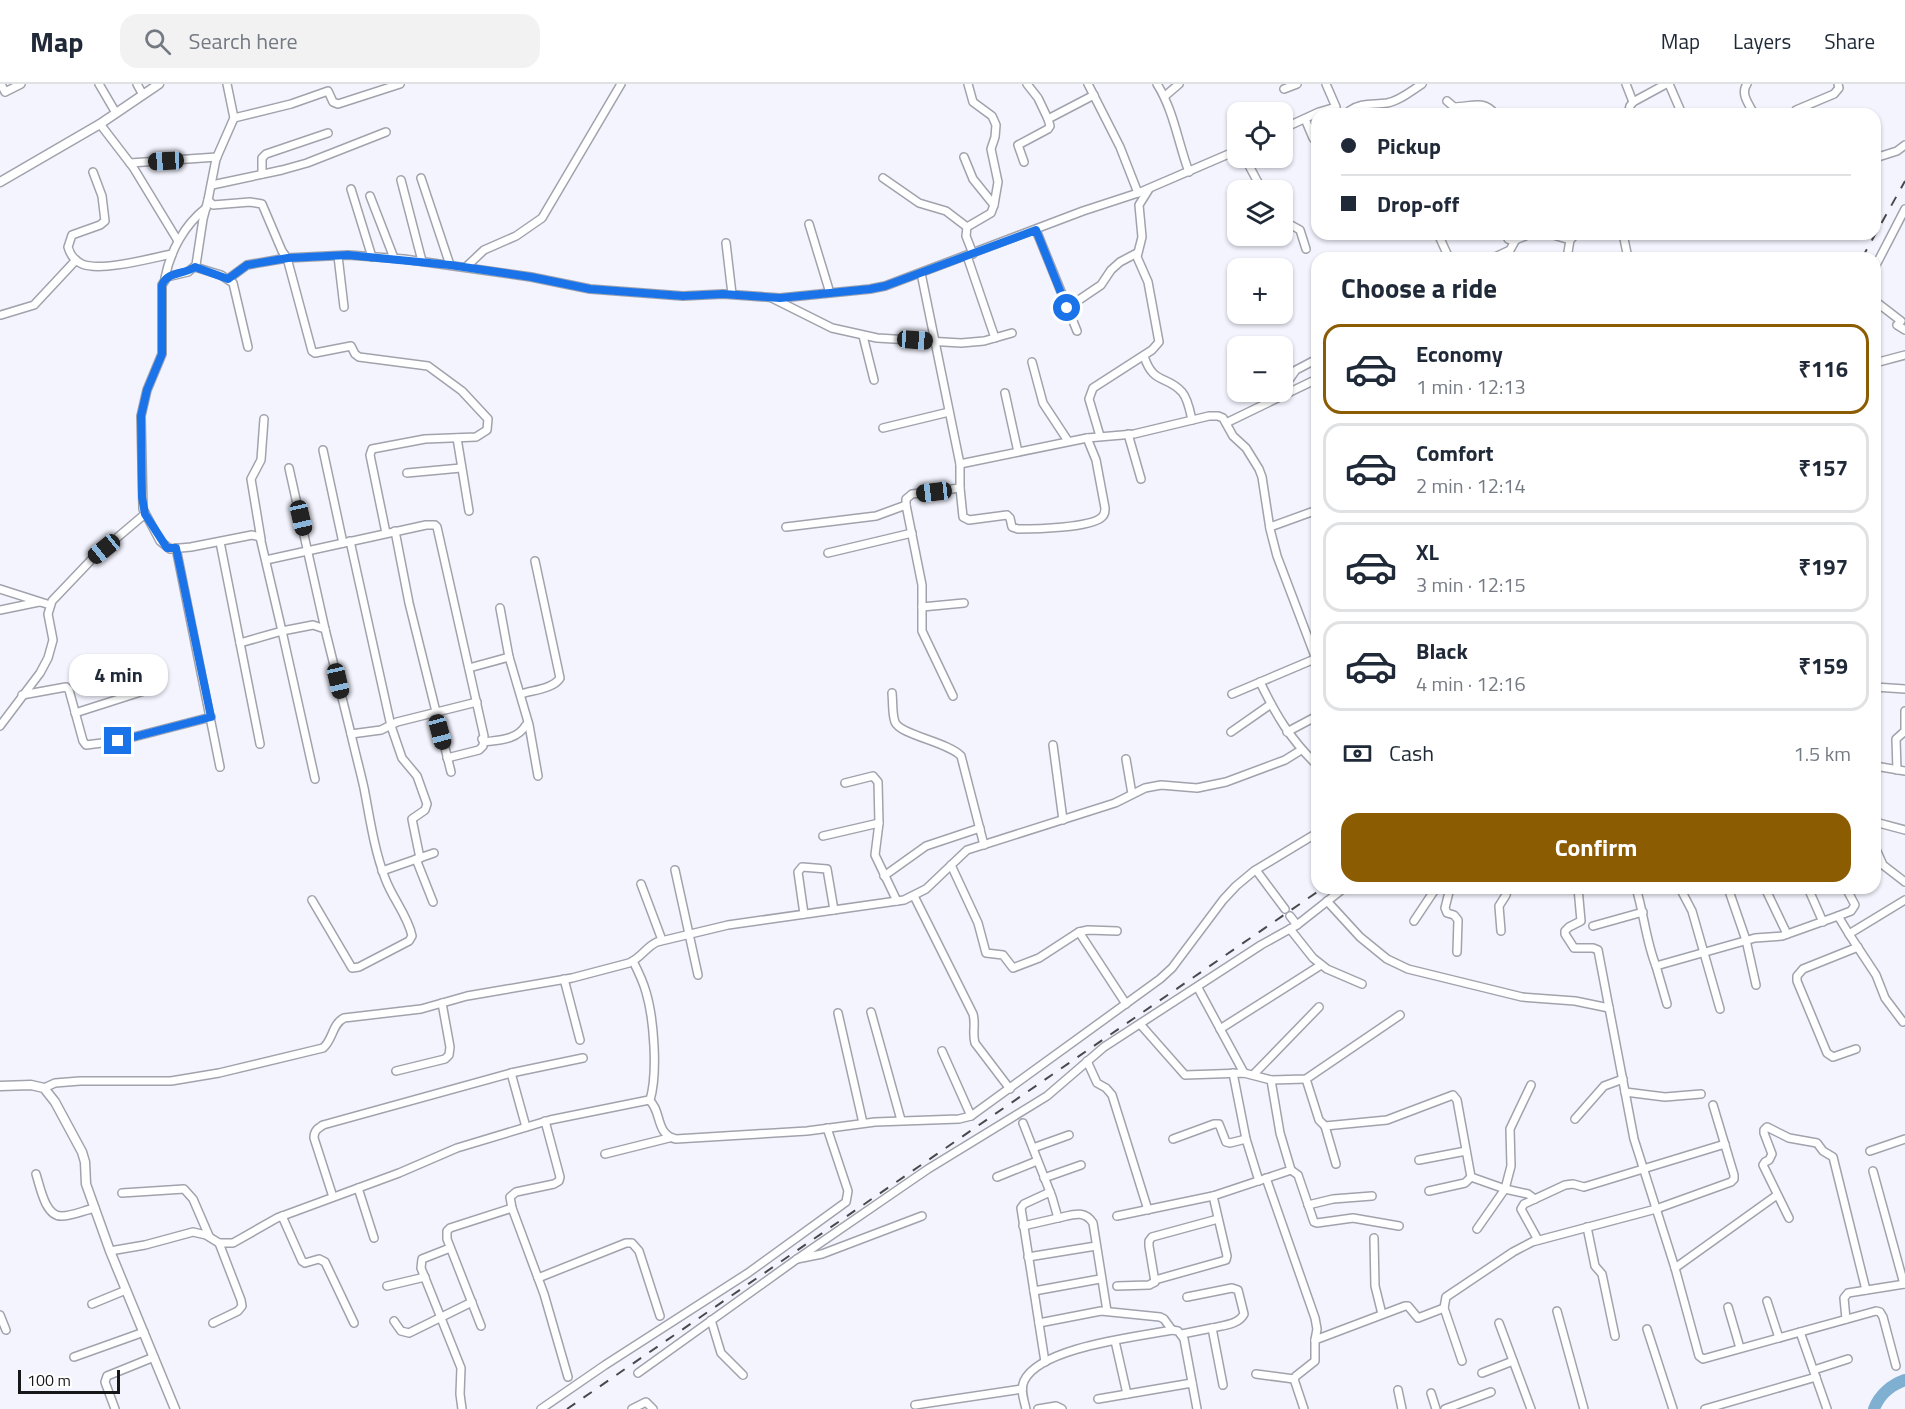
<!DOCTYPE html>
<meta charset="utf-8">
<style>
body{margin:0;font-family:"Titillium Web",sans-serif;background:#f2f2f3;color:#1f2937;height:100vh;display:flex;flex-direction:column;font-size:22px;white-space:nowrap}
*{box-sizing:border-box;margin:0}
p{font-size:20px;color:#747a83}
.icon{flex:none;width:33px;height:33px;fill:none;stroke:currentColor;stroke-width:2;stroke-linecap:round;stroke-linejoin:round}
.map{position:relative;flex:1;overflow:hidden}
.drawer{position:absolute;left:1311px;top:168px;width:570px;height:642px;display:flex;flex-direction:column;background:#fff;border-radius:18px;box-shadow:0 2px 4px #0004}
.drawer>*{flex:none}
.top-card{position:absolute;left:1311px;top:24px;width:570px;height:132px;border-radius:18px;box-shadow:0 2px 4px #0004;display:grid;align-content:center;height:132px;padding:0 30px;background:#fff}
.tools{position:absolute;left:1227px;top:18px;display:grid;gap:12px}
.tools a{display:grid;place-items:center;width:66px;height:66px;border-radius:12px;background:#fff;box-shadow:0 2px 4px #0004;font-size:30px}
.scale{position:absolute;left:18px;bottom:15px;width:102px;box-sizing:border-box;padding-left:6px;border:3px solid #17171a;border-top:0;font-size:16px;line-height:21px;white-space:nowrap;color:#17171a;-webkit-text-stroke:4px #fff;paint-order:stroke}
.end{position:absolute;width:27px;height:27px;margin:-14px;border:8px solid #1a73e8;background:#fff;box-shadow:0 0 0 3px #fff}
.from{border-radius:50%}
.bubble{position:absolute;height:42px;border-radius:18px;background:#fff;box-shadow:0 2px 4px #0004;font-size:20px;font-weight:700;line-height:42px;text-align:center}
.car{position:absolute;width:18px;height:36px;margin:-18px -9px;border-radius:8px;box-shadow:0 0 4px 2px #0007;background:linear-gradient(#222 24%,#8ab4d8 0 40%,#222 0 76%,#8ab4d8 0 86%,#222 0)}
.top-card b{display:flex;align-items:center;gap:21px;height:57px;font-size:22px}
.top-card b+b{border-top:2px solid #e0e1e3}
.top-card i{width:15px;height:15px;background:#1f2937}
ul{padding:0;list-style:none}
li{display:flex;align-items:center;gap:18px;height:90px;margin:0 12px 9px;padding:0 18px;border:3px solid #e0e1e3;border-radius:18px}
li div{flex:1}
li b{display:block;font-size:22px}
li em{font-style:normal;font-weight:700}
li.current{border-color:#8c5c03}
li>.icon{width:54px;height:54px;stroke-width:1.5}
h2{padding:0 30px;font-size:27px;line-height:72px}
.pay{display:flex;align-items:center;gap:15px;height:66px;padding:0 30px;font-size:22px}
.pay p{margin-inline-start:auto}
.primary-button{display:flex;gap:12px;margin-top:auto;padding:12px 30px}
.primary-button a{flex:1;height:69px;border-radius:18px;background:#8c5c03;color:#fff;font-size:24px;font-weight:700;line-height:69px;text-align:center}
header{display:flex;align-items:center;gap:36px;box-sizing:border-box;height:84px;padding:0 30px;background:#fff;border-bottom:2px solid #e0e1e3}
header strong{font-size:28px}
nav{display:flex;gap:33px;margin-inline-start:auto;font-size:21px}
.search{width:420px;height:54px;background:#f2f2f3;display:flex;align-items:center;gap:15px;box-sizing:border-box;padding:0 21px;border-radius:18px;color:#747a83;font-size:22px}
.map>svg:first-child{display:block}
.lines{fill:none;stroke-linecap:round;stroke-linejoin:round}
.river{stroke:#7fb0d2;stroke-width:12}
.minor-casing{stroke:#a1a3ac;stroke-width:10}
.tertiary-casing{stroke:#a1a3ac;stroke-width:11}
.minor{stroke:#fff;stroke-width:7}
.tertiary{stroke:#fff;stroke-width:8}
.rail{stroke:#49494d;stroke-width:2;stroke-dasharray:10 10;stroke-linecap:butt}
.route{stroke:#1a73e8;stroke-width:8}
</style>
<header>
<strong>Map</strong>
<div class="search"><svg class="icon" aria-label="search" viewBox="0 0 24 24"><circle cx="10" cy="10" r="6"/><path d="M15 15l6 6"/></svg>Search here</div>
<nav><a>Map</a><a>Layers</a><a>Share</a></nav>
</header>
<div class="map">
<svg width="1905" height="1325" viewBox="0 0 1905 1325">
<rect width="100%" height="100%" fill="#f3f4fe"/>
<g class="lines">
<path class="river" d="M1874 1325C1879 1311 1891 1301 1905 1296"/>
<defs>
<g id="minor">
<polyline points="1,0 5,8 21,0"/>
<polyline points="99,0 116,29"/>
<polyline points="137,0 143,11"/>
<polyline points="227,0 234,34 216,75 208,116 213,121 250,118 262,120 282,167 287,174 348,171 404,175 531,193 590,205 683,212 723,210 780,214 870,205 885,202 1083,127 1138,109 1238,66"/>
<polyline points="968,0 973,18 992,32 996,41 995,53 991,65 998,98 994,121"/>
<polyline points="1027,0 1038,14 1048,35"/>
<polyline points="1088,0 1120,63 1138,109"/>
<path d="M1157 0C1174 27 1178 59 1189 88"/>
<polyline points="1626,0 1633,18"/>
<polyline points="1669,0 1682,30"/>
<path d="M1747 0C1740 10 1749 20 1754 30"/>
<polyline points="1284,5 1297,0"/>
<polyline points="1165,12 1179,0"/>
<path d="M1447 17 1454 23C1471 23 1483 15 1495 30"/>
<polyline points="1796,26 1834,10 1839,4 1838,0"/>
<path d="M1349 27C1362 18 1372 21 1387 19 1399 17 1411 7 1422 0"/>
<polyline points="1628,30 1630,22 1633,18 1666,0"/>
<polyline points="234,34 291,20 328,7 333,18 338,20 400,0"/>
<polyline points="1305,35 1313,54 1317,59"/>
<polyline points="100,40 133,83 178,157"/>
<polyline points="1282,45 1319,28 1336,23 1326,0"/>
<polyline points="964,73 973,95 994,121 991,129 967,143 966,152 973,170"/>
<polyline points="1245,74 1262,106"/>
<polyline points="1875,74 1897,67 1905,61"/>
<polyline points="1024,78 1018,61 1048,45 1050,42 1048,35 1094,11"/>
<polyline points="130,79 217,73"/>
<path d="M93 88 102 112 105 137 100 141 72 151 68 163C70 170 75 177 82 180 101 188 152 174 172 170"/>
<polyline points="262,90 262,74 266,70 328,49"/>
<polyline points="421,94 450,181"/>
<polyline points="883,94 919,119 946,127 967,143"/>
<polyline points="401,96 422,177"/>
<polyline points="212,101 282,86 307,79 386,48"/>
<polyline points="351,105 372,173"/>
<polyline points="370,112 394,174"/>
<polyline points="208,116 203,135 196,181 188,188 167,193 162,201 162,270 147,306 141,332 143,425 160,457 170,465 191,463 252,451 260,453 282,547 313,541 325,545 351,650 381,646 397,638 477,618"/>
<polyline points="1282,136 1300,146 1306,165"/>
<polyline points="809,140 830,209"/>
<polyline points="1036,146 1077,247"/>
<polyline points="1438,150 1449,174"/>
<polyline points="1506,150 1508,155 1513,157 1530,150"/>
<polyline points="1550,150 1570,156"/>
<polyline points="1623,150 1628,174"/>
<polyline points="726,159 732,210"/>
<polyline points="338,172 344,223"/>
<polyline points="967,172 995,254"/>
<polyline points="1493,174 1510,166 1515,157"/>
<polyline points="1567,174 1570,156 1576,150"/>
<polyline points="195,183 221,191 233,199 248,263"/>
<polyline points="466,183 484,166 516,152 542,134 621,0"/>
<polyline points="1875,183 1905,125"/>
<polyline points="921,189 960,380 1087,354 1134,350 1209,332 1218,332 1223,334 1233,352 1246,364 1259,385 1262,393 1270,445 1277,472 1316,575"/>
<path d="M165 194C170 168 184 141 206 124"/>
<polyline points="228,195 247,181 287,174 312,267 315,269 351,262 355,270 359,273 428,282 462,307 488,335 487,346 476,353 425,355 372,365 370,371 386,449"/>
<polyline points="772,214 832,244 877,254 961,259 984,257 1012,249"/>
<polyline points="1875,217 1901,237"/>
<polyline points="1067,224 1101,201 1111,186 1120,178 1137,169"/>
<polyline points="1,231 34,221 76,176"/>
<polyline points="1897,241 1905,246"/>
<polyline points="863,252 874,296"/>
<path d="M1144 272C1153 301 1167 291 1182 308 1188 315 1190 327 1192 336"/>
<polyline points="1032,278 1043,319 1068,357"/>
<polyline points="1875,279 1905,271"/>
<polyline points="1282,306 1296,286 1317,275"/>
<polyline points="1005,309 1018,368"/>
<polyline points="1226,339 1317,295"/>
<polyline points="883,344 949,328"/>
<polyline points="1128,350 1141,395"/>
<polyline points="1100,352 1089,315 1093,304 1152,266 1159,258 1148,198 1137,173 1142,153 1139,121 1149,105"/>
<polyline points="457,354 469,427"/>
<polyline points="323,366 343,459"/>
<polyline points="960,380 960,404 912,410 906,415 906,421 922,501 922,523 964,519"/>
<polyline points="289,384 325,545"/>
<polyline points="407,389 461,384"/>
<path d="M960 404 963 433 969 436 1007 431 1010 434 1012 443 1018 445C1034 445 1091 444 1102 433 1105 430 1105 428 1105 424L1096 376 1087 354"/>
<polyline points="786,443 876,432 906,421"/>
<polyline points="1270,443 1317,426"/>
<polyline points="395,447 409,519 451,688"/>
<polyline points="261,455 251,395 261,376 264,335"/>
<polyline points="350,457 391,642 402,674 417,692 427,720 425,726 412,735 420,774"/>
<polyline points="220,458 260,660"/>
<polyline points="176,464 220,683"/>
<polyline points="828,469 912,449"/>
<polyline points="266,476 426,441 435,441 437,443 484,652 483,662 479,666 447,674"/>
<polyline points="0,505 50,521"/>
<polyline points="922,523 922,547 953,612"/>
<polyline points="500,524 509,573"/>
<polyline points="0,526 39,518"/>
<polyline points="240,559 282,547 315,695"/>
<polyline points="469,584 509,573 529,641 538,692"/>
<path d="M1260 598C1276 631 1290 655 1317 681"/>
<polyline points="1875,603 1905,605"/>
<path d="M892 609C893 618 892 630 895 638 900 651 948 658 961 672L984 761"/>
<path d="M521 610C533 606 553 605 560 594L535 477"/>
<polyline points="1232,610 1317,574"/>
<polyline points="22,611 66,603 69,606 83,657 86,661 118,657 211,633"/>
<polyline points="75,629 147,606"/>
<polyline points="0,642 40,589 48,574 53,556 48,530 52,517 93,474 145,430"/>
<polyline points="1231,648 1271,620"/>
<polyline points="1287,648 1317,632"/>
<path d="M482 655 484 658C500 656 517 656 526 641"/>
<polyline points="1053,661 1063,736"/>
<polyline points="1126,675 1132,710"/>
<polyline points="1875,682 1905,687"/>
<polyline points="1897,686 1896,655 1905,647 1905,627"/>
<polyline points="845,699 873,692 878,698 879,739 875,771 897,817"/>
<polyline points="1875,738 1905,746"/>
<polyline points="823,752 879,739"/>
<polyline points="1875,763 1883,781 1905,798"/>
<polyline points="416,775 433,818"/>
<polyline points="951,781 978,839 986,869 1003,871 1013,884 1039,874 1079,848 1088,846 1117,847"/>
<polyline points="675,786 698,891"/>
<polyline points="1256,786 1285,825"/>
<polyline points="382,787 434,769"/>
<polyline points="884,792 926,762 980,744"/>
<polyline points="641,800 662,856"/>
<polyline points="1450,804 1445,824 1447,829 1454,831 1458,836 1457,868"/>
<polyline points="1578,804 1581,837 1569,843 1565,847 1565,850 1574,864 1593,864 1598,866 1634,1055 1675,1184 1699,1272 1703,1275 1876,1227 1880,1228 1883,1233 1896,1282"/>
<path d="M1636 804C1644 830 1646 857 1656 882L1755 854 1782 852 1838 832 1849 850 1905 816"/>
<polyline points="1680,804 1692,827 1720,925"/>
<polyline points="1728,804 1746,856 1756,901"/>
<polyline points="1765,804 1787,850"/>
<polyline points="1808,804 1823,838"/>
<path d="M914 812 973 930C976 940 972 949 975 959L1010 1005"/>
<path d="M312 816 352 884 359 883 409 857 412 852C408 832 392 814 385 794 374 765 370 735 364 704 360 686 355 668 351 650"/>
<polyline points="1327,817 1360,853 1387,875 1408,885 1522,913 1575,917 1609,924"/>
<polyline points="804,830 798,788 802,783 827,785 834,826"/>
<polyline points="1290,832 1297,841"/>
<polyline points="1838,832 1851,827 1855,821 1846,804"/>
<polyline points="1414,837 1436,804"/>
<polyline points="1593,842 1643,828"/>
<polyline points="1290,845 1313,874 1327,885 1362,900"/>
<polyline points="1501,847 1499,822 1506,811 1508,804"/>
<polyline points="1079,848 1126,920"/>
<polyline points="1849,850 1876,891 1885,914 1903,938"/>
<path d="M633 877C638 887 643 897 646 908 654 935 658 989 650 1016"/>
<polyline points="1656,882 1667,920"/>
<polyline points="564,895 580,956"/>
<polyline points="1198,904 1244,989"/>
<polyline points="871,928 901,1036"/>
<polyline points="838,929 863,1039"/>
<polyline points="1140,940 1185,991 1244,989 1271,996 1306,995 1400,931"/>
<polyline points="1220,945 1321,881"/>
<polyline points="1856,965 1833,973 1827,969 1797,897 1797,892 1803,885 1858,863"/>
<polyline points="942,967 971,1032"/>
<polyline points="1087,977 1097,999 1106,1004 1112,1011 1148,1126"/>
<polyline points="396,987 445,975 449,971 450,963 442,919"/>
<polyline points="1233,989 1246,1055 1259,1097"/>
<polyline points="1253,991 1319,923"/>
<polyline points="1306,995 1319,1036 1325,1042 1387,1036 1453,1011 1457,1016 1471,1093 1505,1105 1528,1110 1535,1115"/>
<polyline points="1271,996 1280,1049 1291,1086"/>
<path d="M44 1004 55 999 80 997H171L219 989 323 964C333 956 332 940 344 934L421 925 467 912 572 894 629 879C641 874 646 863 657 858L728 841 904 816 926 805 967 766 1115 719 1145 704 1161 701 1197 704 1226 698 1285 676 1301 666"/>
<polyline points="1625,1008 1665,1013 1701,1010"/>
<polyline points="1575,1035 1604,1002 1623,995"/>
<path d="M1023 1039 1052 1113 1058 1134C1072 1131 1084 1125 1093 1139L1107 1227"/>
<polyline points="1325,1042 1336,1080"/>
<polyline points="526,1043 511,989 583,974"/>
<polyline points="1173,1055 1214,1040 1219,1040 1226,1058 1230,1059 1246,1055"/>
<polyline points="1033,1064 1069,1051"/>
<polyline points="1870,1067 1905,1055"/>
<polyline points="605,1070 669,1054"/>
<polyline points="1419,1076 1466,1067"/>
<polyline points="1873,1087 1904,1200"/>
<path d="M36 1090C40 1102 45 1133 62 1132 72 1132 85 1126 95 1124"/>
<polyline points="997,1093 1037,1077"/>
<polyline points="1044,1094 1081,1081"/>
<polyline points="1266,1094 1315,1234 1317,1245 1315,1256 1405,1222 1408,1222 1418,1234 1444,1224"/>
<polyline points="358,1104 374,1154"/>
<polyline points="1429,1107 1465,1099 1471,1093"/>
<polyline points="122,1109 184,1105 193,1115 209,1152"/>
<path d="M333 1113 314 1054C314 1047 317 1045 323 1041L511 989"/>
<polyline points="1308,1121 1333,1115 1372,1112"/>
<polyline points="512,1124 544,1210 568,1293"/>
<polyline points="282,1132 302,1177 305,1179 319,1175 325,1178 354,1239"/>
<polyline points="1117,1132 1213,1112 1291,1086 1298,1091 1314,1138 1317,1139 1353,1134 1399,1142"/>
<polyline points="1789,1134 1763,1081 1765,1078 1769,1076 1772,1070 1764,1049 1764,1046 1767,1043 1789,1054 1817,1059 1823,1067 1833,1073 1866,1206"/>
<polyline points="1023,1142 1058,1134"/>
<polyline points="1587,1143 1595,1182 1602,1190 1615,1252"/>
<polyline points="1477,1145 1505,1105 1511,1082 1510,1045 1531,1001"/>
<polyline points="1374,1154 1375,1202 1382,1230"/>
<polyline points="1538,1156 1521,1125 1524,1120 1565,1101 1573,1100 1584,1103 1725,1060"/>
<polyline points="450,1164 422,1175 421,1184 461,1284 460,1310 462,1325"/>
<path d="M110 1167 145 1161 193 1148 206 1151 219 1159H233L277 1134 399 1089 457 1064 550 1036 649 1016C662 1026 655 1051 676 1055L807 1047 875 1038 959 1035 971 1032 1160 895 1172 884 1223 816 1236 802 1254 787 1317 749"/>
<polyline points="1028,1173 1096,1162"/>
<polyline points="797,1175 822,1170 922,1132"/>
<polyline points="1675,1184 1777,1111"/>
<polyline points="538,1194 626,1159 632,1159 639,1167 660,1232"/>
<polyline points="1155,1196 1226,1176 1227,1172 1213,1112"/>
<polyline points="387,1202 425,1193"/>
<polyline points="1117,1202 1149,1201 1155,1198 1149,1162 1149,1157 1152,1153 1218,1135"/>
<polyline points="1034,1207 1100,1195"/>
<path d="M1187 1213 1232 1204 1238 1206 1244 1230C1238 1241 1224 1241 1212 1244"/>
<polyline points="1767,1217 1779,1254"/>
<polyline points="92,1220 126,1206"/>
<polyline points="1728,1223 1740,1264"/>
<polyline points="1557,1227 1584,1325"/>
<polyline points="0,1231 6,1246"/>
<polyline points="1846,1235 1844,1214 1848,1209 1905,1200"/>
<polyline points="711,1236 721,1269 743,1291"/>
<polyline points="394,1237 401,1247 409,1249 472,1218"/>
<polyline points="213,1239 238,1227 242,1222 241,1216 219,1159"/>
<polyline points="1499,1239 1531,1325"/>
<polyline points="481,1242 447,1155 447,1147 450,1144 512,1124 510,1113 516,1108 554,1100 559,1097 560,1093 545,1037"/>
<polyline points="1647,1245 1673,1325"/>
<polyline points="1172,1246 1178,1247 1184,1255 1197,1325"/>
<polyline points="1800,1248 1827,1325"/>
<polyline points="1182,1250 1212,1244 1223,1301"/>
<polyline points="1115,1257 1127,1310"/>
<polyline points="74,1273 144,1248"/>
<polyline points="1462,1277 1444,1224 1446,1213 1513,1168 1532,1158 1656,1125 1731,1098 1734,1095 1734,1091 1713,1021"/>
<polyline points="1045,1278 1021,1124 1024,1120 1050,1108"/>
<polyline points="1814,1286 1848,1275"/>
<polyline points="638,1289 797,1175 928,1085 1047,1012 1104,963 1261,861 1297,841 1344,804"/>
<polyline points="1482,1289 1513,1277"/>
<polyline points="1256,1290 1294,1295"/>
<polyline points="1398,1306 1402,1325"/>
<polyline points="1431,1309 1436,1325"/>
<polyline points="1098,1315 1192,1299"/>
<polyline points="915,1321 1022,1305"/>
<polyline points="115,1325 105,1298 107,1292 154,1273"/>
<polyline points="541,1325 605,1281 748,1189 846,1118 848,1107 827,1044"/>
<polyline points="632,1325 646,1318 653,1325"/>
<path d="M1026 1325C1024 1316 1020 1306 1024 1297 1040 1263 1137 1253 1172 1246L1164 1235 1160 1233 1101 1227 1039 1239"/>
<polyline points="1038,1325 1056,1322 1062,1325"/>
<polyline points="1304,1325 1294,1295 1296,1292 1315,1277 1315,1256"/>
<polyline points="1445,1325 1491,1308"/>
<polyline points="1705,1325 1816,1293"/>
</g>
<g id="tertiary">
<polyline points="0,98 100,40 159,0"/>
<polyline points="0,1002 31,1001 44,1004 55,1018 82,1068 85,1078 86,1100 110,1167 175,1325"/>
</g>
</defs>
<use href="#minor" class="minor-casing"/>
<use href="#tertiary" class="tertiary-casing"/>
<use href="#minor" class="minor"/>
<use href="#tertiary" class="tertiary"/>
<g class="rail">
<polyline points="1862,174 1905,97"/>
<polyline points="567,1325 1323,804"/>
</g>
</g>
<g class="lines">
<path class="route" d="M118 657 211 633 176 464H167L145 430 142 413 141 332 147 306 162 270V201C168 187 183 191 195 183L228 195 247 181 288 174 348 171 450 181 531 193 590 205 683 212 723 210 780 214 870 205 885 202 1036 146 1067 224"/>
</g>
</svg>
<div class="tools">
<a><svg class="icon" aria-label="locate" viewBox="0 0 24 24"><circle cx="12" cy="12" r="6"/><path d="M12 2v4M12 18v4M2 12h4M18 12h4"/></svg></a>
<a><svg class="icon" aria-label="layers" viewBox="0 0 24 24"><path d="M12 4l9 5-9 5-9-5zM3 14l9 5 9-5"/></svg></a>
<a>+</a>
<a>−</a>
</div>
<div class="scale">100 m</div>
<i class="end from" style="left:1067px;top:224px"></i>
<i class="end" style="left:118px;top:657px"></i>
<div class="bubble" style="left:69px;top:570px;width:99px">4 min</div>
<i class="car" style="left:166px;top:77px;rotate:267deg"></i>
<i class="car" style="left:915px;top:256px;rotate:94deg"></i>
<i class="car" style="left:934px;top:408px;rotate:263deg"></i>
<i class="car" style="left:301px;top:434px;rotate:167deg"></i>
<i class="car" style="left:104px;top:465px;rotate:231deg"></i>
<i class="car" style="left:338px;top:597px;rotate:167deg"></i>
<i class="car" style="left:440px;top:648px;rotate:165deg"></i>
<div class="top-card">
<b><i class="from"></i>Pickup</b>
<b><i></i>Drop-off</b>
</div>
<section class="drawer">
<h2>Choose a ride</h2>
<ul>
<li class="current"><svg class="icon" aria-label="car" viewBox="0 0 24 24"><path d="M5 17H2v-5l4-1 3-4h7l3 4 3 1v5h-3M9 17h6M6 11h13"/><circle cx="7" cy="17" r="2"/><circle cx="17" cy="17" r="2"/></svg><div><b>Economy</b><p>1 min · 12:13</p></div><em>₹116</em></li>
<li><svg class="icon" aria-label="car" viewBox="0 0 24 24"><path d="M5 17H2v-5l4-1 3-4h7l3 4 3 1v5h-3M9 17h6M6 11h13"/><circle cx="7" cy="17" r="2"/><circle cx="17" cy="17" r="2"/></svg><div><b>Comfort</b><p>2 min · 12:14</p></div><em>₹157</em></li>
<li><svg class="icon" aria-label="car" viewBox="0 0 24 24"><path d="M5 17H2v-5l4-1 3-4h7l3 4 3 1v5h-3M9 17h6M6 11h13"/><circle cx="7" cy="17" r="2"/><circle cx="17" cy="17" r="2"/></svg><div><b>XL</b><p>3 min · 12:15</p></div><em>₹197</em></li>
<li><svg class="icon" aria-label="car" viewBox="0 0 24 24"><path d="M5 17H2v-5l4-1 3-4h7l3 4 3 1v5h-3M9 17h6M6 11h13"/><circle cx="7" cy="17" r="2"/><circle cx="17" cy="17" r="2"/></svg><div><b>Black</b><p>4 min · 12:16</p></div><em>₹159</em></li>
</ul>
<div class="pay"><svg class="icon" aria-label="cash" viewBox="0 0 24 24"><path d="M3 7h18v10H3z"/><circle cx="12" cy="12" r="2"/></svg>Cash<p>1.5 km</p></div>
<div class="primary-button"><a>Confirm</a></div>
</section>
</div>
